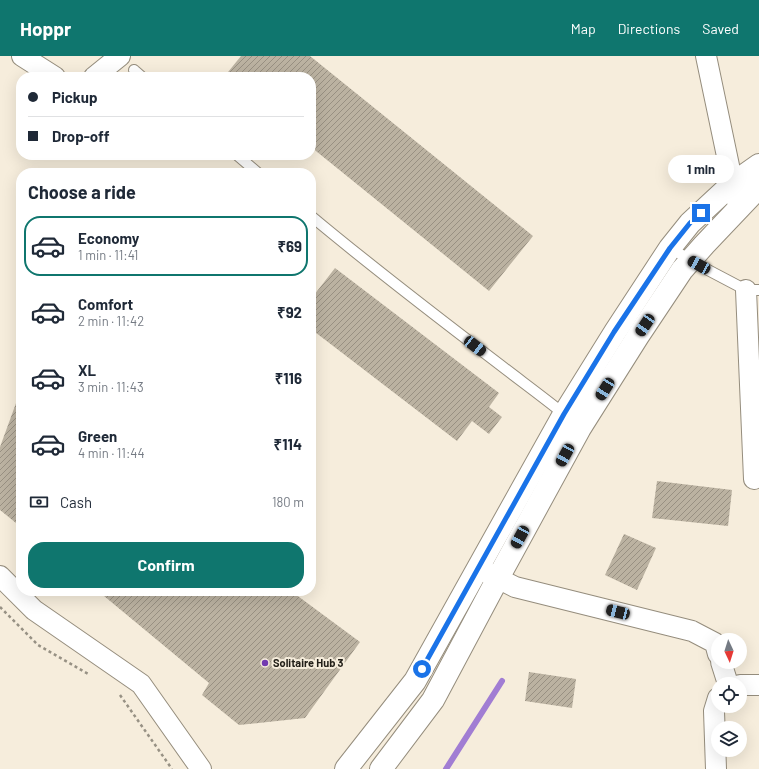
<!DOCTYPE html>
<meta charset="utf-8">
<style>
body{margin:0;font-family:Barlow,sans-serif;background:#f6f6f7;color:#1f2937;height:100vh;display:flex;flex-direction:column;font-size:15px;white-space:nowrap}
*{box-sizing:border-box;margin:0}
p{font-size:13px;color:#747a83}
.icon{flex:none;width:22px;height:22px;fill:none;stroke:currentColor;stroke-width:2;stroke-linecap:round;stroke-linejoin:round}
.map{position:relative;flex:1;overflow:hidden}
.details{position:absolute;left:16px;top:112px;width:300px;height:428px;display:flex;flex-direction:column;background:#fff;border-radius:16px;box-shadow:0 4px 16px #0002}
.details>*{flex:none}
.guide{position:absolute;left:16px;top:16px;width:300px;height:88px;border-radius:16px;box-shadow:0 4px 16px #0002;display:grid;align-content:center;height:88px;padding:0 12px;background:#fff}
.needle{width:26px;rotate:176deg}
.tools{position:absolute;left:711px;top:577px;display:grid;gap:8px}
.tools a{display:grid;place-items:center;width:36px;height:36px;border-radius:50%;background:#fff;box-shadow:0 4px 16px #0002;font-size:20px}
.end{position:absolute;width:18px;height:18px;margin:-9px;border:5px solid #1a73e8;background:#fff;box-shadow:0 0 0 2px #fff}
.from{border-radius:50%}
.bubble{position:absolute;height:28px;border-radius:14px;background:#fff;box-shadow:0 4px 16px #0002;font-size:13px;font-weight:700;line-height:28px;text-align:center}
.car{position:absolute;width:12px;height:24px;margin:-12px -6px;border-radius:5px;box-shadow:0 0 3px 1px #0007;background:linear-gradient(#222 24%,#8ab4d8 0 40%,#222 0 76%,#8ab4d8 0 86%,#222 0)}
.guide b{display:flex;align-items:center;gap:14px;height:38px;font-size:15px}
.guide b+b{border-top:1px solid #e0e1e3}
.guide i{width:10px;height:10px;background:#1f2937}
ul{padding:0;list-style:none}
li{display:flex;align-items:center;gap:12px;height:60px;margin:0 8px 6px;padding:0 4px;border:2px solid transparent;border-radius:16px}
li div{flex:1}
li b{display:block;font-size:15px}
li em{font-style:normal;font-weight:700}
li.selected{border-color:#0f766e}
li>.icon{width:36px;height:36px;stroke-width:1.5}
h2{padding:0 12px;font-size:18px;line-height:48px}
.pay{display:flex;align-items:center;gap:10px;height:44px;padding:0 12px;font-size:15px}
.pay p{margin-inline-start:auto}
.action{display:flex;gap:8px;margin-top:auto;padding:8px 12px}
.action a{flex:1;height:46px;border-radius:16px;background:#0f766e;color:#fff;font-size:16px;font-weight:700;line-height:46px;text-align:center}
header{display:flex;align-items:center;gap:24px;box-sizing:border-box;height:56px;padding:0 20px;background:#0f766e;color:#fff}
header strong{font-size:19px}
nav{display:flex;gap:22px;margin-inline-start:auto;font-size:14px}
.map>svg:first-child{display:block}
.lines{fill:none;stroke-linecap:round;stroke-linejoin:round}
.stream{stroke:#a17dd3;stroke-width:6}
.building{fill:url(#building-hatch)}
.lane-casing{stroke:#958d7d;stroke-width:12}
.street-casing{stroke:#958d7d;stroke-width:22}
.secondary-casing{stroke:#958d7d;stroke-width:24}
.path{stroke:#979184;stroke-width:2.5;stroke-dasharray:3 3;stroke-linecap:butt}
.lane{stroke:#fff;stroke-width:10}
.street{stroke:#fff;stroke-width:20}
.secondary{stroke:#fff;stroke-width:22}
.route{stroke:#1a73e8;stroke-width:5}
.poi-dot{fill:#723ab0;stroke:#f6eddc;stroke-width:1.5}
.labels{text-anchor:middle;stroke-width:4;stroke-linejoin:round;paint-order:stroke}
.poi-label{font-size:11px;font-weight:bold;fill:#221f18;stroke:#f6eddc;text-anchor:start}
</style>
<header>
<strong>Hoppr</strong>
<nav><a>Map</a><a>Directions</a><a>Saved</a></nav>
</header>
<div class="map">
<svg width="759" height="713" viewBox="0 0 759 713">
<defs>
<pattern id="building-hatch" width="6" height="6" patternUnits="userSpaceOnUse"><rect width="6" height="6" fill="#bbb2a1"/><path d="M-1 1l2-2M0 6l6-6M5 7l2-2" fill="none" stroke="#989082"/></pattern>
</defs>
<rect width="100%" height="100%" fill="#f6eddc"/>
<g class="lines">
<polyline class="stream" points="446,713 502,625"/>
</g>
<g class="building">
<polygon points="241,0 310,0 533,180 489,235 311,91 311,21 224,21"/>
<polygon points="335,212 499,337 489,351 502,361 489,378 472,365 457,385 311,273 311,243"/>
<polygon points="19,339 21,340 21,471 0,454 0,391"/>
<polygon points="657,425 732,434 728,470 652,462"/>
<polygon points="624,478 656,492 637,534 605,519"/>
<polygon points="98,535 291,535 360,586 305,662 239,669 202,639 209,627"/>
<polygon points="529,616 576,623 572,652 525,645"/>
</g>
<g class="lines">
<defs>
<g id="lane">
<polyline points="134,14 142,21"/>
<polyline points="237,99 258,117"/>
<path d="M311 160C372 211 436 260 499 308 521 325 543 341 564 358"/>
<polyline points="670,192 708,214 746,234 759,234"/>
</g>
<g id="street">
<polyline points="22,0 55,21"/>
<polyline points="706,0 736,143"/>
<polyline points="94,21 120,0"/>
<polyline points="746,234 754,423"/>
<polyline points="484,515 515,531 692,575 715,587 718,598"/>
<polyline points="0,520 34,554 141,628 201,713"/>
<polyline points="721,606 728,628"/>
<polyline points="740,629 759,629"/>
<polyline points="716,713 714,655 718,642"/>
</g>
<g id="secondary">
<polyline points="346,713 415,625 564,358 615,276 670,192 690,167 732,128 759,109"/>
<polyline points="381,713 433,644 498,522 580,372 638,280 682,214 704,189 759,131"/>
</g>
</defs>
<use href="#lane" class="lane-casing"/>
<use href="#street" class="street-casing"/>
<use href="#secondary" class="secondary-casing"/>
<g class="path">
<polyline points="0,551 38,589 90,619"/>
<polyline points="120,639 172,713"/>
</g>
<use href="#lane" class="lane"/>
<use href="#street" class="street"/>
<use href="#secondary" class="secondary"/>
</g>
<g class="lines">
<polyline class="route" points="422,613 564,358 614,276 670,192 690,167 701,157"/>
</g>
<circle class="poi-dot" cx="265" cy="607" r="4"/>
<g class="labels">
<g class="poi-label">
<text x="273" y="611">Solitaire Hub 3</text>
</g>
</g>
</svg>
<div class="tools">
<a><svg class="needle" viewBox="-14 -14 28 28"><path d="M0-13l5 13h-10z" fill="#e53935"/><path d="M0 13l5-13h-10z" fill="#747a83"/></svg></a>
<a><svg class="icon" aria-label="locate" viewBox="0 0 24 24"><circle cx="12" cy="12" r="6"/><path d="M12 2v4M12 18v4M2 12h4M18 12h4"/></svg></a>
<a><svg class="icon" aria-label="layers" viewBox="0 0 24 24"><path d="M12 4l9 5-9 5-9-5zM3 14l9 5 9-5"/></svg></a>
</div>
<i class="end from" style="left:422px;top:613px"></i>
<i class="end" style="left:701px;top:157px"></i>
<div class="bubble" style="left:668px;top:99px;width:66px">1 min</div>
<i class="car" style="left:699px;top:209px;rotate:299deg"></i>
<i class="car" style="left:645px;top:269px;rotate:214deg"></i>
<i class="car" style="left:475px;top:290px;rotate:128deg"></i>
<i class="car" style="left:605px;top:333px;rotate:212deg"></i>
<i class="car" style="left:565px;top:399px;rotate:209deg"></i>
<i class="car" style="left:520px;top:481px;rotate:209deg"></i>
<i class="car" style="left:618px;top:556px;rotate:284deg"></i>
<div class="guide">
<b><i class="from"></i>Pickup</b>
<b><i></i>Drop-off</b>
</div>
<section class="details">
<h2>Choose a ride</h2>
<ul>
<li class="selected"><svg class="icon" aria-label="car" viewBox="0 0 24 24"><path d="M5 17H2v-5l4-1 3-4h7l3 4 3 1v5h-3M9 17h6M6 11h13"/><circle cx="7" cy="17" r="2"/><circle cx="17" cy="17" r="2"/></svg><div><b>Economy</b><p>1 min · 11:41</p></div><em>₹69</em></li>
<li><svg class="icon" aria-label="car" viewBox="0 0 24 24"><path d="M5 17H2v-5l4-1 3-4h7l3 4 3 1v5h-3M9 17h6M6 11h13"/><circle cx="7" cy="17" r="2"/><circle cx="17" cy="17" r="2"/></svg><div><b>Comfort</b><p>2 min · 11:42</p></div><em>₹92</em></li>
<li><svg class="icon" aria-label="car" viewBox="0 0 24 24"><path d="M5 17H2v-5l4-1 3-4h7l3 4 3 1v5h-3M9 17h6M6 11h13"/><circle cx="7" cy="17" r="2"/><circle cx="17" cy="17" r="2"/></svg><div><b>XL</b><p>3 min · 11:43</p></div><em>₹116</em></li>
<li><svg class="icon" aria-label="car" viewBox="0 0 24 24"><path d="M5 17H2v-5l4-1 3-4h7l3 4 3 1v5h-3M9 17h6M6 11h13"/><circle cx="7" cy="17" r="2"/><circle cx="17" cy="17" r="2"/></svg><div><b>Green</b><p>4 min · 11:44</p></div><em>₹114</em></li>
</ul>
<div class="pay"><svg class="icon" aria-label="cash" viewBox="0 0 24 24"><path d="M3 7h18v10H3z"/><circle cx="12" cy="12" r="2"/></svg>Cash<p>180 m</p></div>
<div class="action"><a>Confirm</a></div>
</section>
</div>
